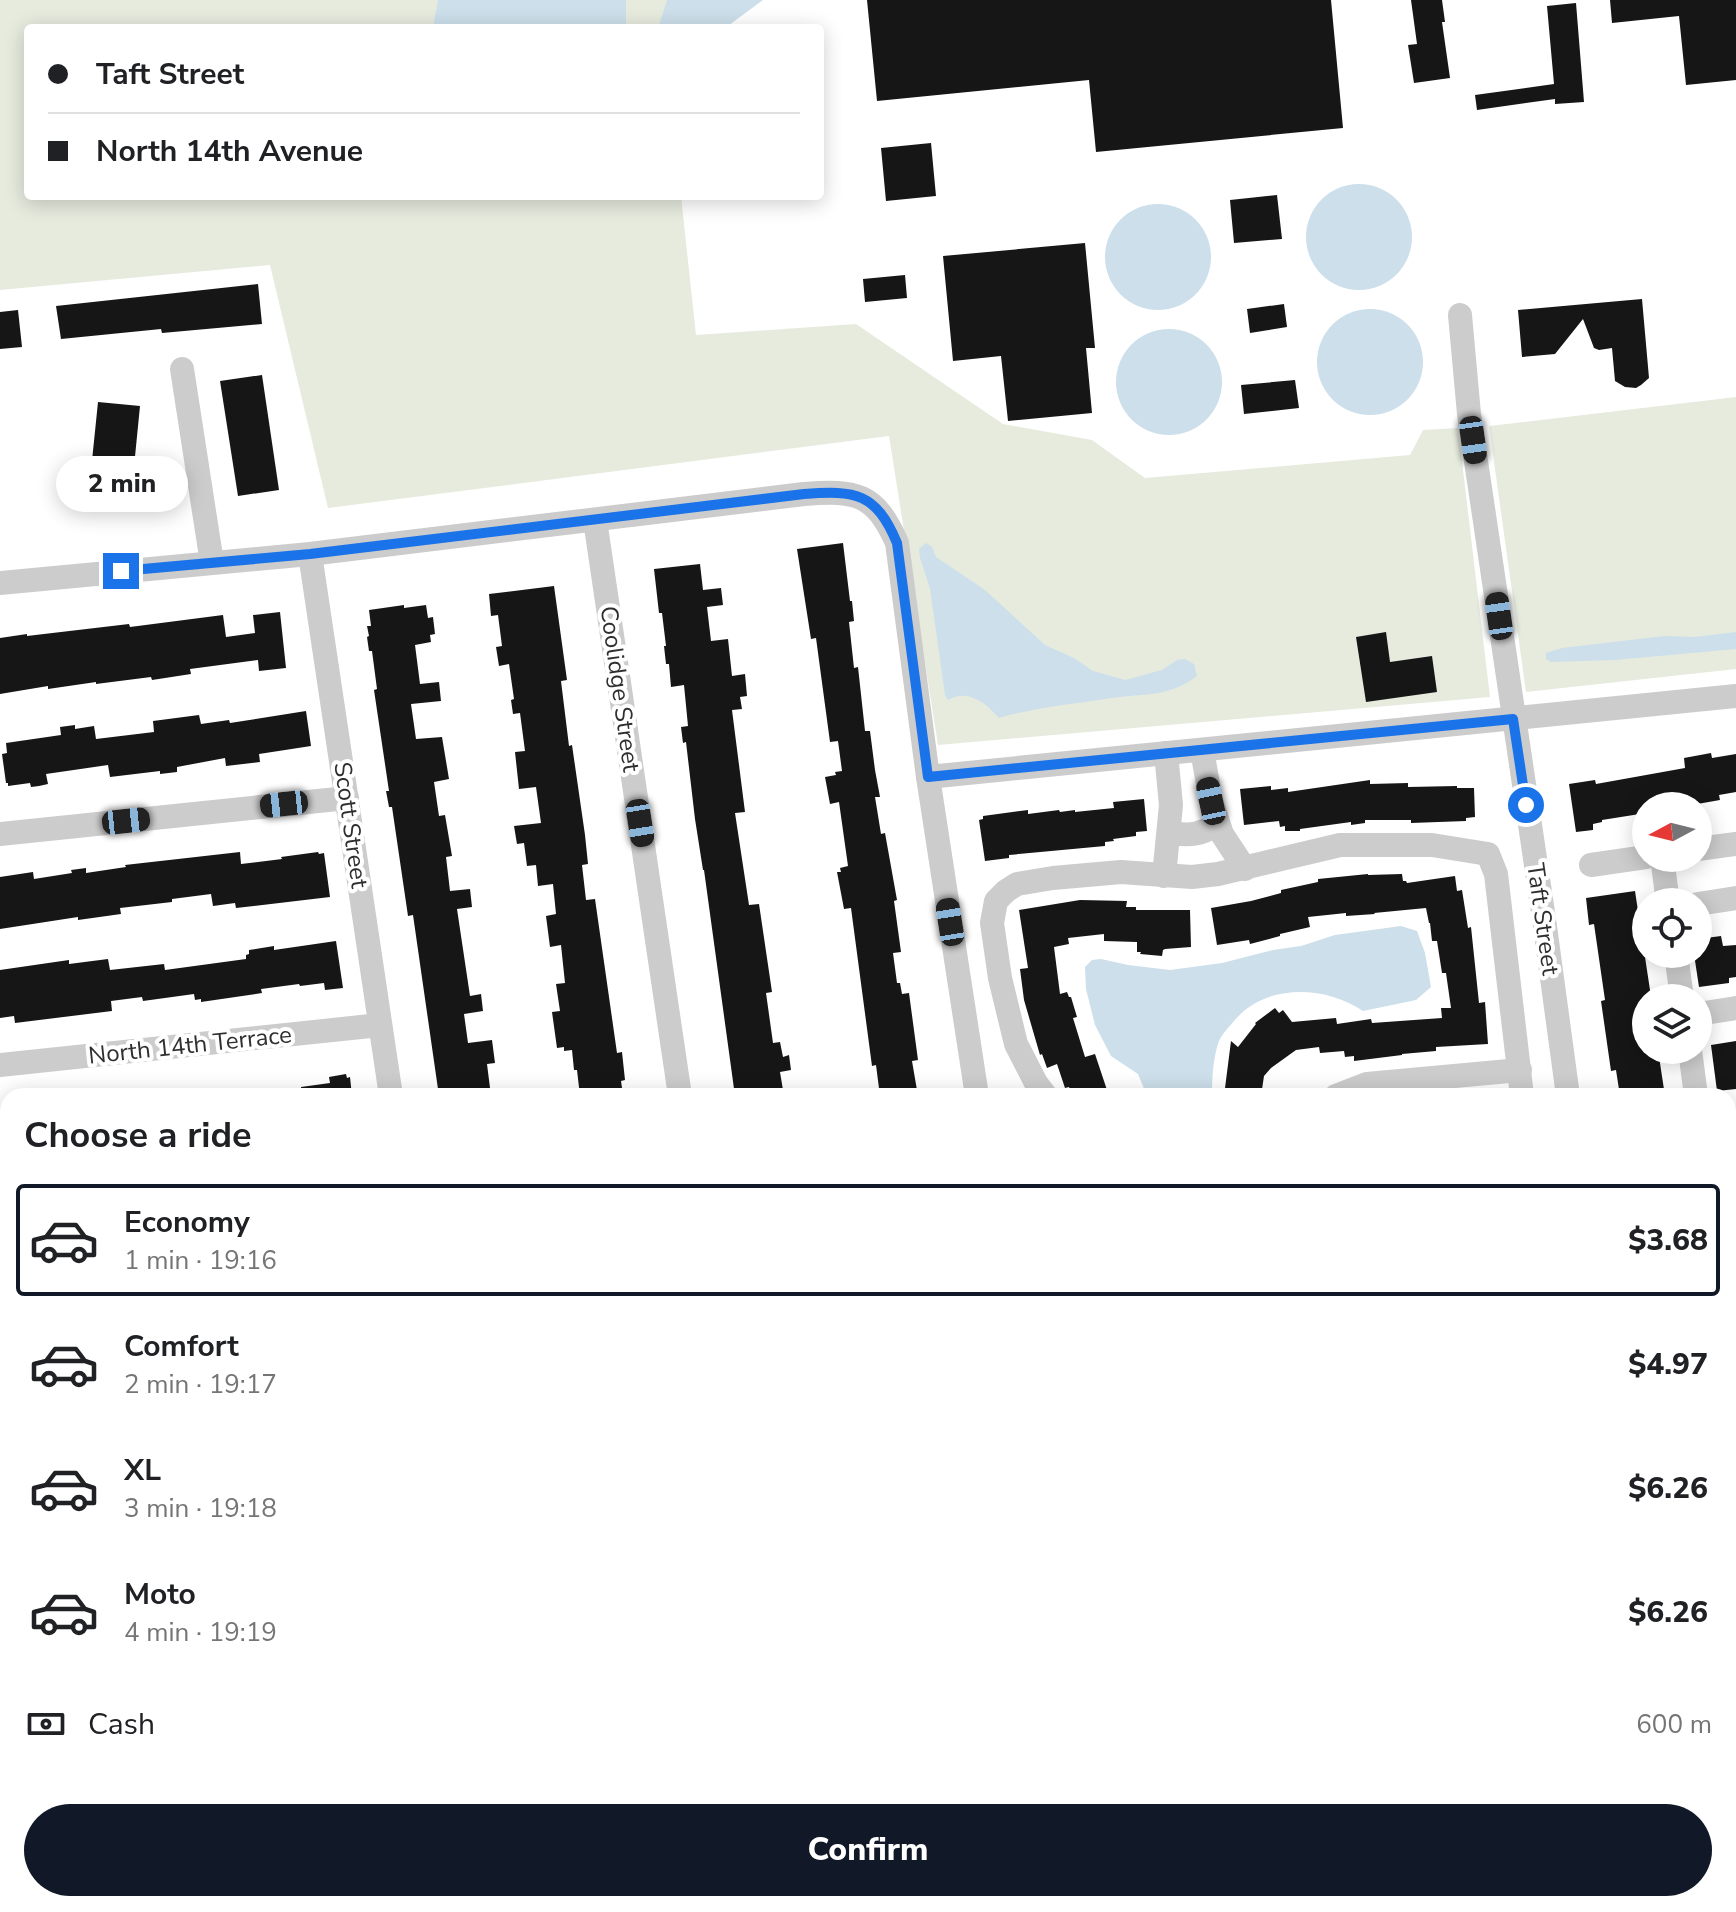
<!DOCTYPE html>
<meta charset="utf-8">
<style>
body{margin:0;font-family:"Nunito Sans",sans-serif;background:#f6f6f6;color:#202124;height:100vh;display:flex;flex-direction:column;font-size:30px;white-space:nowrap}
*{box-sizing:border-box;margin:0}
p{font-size:26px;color:#757577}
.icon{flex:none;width:44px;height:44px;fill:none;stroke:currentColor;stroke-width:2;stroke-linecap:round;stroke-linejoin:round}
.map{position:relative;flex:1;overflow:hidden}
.drawer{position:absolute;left:0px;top:1088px;width:1736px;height:824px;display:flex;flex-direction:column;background:#fff;border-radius:24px 24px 0 0;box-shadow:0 4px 20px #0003}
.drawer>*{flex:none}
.banner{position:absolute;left:24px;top:24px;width:800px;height:176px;border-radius:8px;box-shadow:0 4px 20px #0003;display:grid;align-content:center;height:176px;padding:0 24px;background:#fff}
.needle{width:52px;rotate:263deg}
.fabs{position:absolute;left:1632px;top:792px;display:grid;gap:16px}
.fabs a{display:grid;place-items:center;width:80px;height:80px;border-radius:50%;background:#fff;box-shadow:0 4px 20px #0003;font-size:40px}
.end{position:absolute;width:36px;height:36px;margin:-18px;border:10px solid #1a73e8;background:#fff;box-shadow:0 0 0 4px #fff}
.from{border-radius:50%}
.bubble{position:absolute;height:56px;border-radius:28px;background:#fff;box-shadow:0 4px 20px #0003;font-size:26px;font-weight:800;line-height:56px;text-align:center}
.car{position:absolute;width:24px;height:48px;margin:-24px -12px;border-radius:10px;box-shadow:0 0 6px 2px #0007;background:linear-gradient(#222 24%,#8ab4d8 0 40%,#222 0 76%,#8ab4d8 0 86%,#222 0)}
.banner b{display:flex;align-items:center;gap:28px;height:76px;font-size:30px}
.banner b+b{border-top:2px solid #e0e0e0}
.banner i{width:20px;height:20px;background:#202124}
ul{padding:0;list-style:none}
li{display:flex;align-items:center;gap:24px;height:112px;margin:0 16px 12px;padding:0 8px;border:4px solid transparent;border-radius:8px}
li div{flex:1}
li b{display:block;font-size:30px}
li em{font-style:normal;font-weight:800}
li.current{border-color:#111827}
li>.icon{width:72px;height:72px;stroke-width:1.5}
h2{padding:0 24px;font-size:36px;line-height:96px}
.pay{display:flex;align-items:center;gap:20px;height:88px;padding:0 24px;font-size:30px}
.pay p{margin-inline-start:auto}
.action{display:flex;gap:16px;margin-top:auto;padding:16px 24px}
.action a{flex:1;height:92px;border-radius:48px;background:#111827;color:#fff;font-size:32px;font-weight:800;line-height:92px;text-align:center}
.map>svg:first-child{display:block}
.green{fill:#e6ebde}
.water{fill:#ccdfea}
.building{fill:#161616}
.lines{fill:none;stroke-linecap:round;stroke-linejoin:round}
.minor{stroke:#ccc;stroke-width:24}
.route{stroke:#1a73e8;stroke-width:10}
.labels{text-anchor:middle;stroke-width:8;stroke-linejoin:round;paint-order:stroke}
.street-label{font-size:24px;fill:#2f2f2f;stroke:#fff}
</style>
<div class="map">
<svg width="1736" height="1912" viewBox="0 0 1736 1912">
<rect width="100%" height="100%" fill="#fff"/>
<g class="green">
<polygon points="0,0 678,0 676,28 28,28 28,196 681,196 696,335 856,324 1003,424 1092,440 1145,478 1410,455 1423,430 1458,428 1490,697 938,745 889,436 328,508 270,265 0,290"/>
<polygon points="1736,397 1736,669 1526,692 1489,426"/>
<polygon points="435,1904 618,1904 619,1912 408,1912 407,1907"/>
<polygon points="722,1904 1027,1904 1022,1912 723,1912"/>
</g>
<g class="water">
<polygon points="438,0 626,0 626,28 435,28 434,22"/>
<polygon points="667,0 763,0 725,28 658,28"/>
<circle cx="1359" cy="237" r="53"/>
<circle cx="1158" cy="257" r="53"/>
<circle cx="1370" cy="362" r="53"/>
<circle cx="1169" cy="382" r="53"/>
<path d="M926 543 932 547 936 557 985 590 1045 645 1074 658 1093 671 1125 680 1162 670 1177 660 1185 659 1194 664 1197 676C1168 698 1144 693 1112 698 1074 704 1036 707 999 718 986 703 968 688 948 700L945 695 930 589 920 558 919 549Z"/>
<polygon points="1736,632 1736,649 1615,660 1551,662 1546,659 1546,653 1562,648 1664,636 1694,637"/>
<path d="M1401 926 1417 931 1425 953 1431 987 1416 1000 1363 1011C1325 985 1265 983 1234 1021 1229 1027 1222 1034 1219 1041 1213 1057 1212 1079 1212 1096H1147L1138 1074 1111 1056 1095 1025 1086 989 1085 967 1092 960 1101 959 1128 965 1170 970 1222 963 1273 950 1301 946 1335 935Z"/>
</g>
<g class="building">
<polygon points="867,0 1331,0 1343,128 1096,152 1089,80 877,101"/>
<polygon points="1411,0 1442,0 1445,22 1442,22 1450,78 1414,83 1408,45 1417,44"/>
<polygon points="1610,0 1736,0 1736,80 1686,85 1679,16 1612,23"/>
<polygon points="1576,3 1584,102 1555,104 1555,99 1477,110 1475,95 1554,84 1547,6"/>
<polygon points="931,143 936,196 886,201 881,148"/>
<polygon points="1277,195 1282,239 1234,243 1230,200"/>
<polygon points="1085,243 1095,348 1086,348 1092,413 1008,421 1001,356 953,361 943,256"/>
<polygon points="905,275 907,298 865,302 863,279"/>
<polygon points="258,284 262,324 162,333 161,329 61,339 56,306"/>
<polygon points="1642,299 1649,378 1641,385 1636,388 1625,387 1615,381 1612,348 1599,350 1594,348 1583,319 1555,354 1522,357 1518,310"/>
<polygon points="1284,304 1287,327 1250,333 1247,309"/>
<polygon points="18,310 22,347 0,349 0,312"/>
<polygon points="262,375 279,490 238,496 220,381"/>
<polygon points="1295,380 1299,408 1244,414 1241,385"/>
<polygon points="98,402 140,406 130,507 97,503 99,491 89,490"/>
<polygon points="843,543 850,601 852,601 854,621 849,622 854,668 858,667 865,731 870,731 875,770 880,797 875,797 881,834 885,833 897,900 894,901 901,952 893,953 897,983 900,983 902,994 909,993 918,1060 912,1061 918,1096 880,1096 876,1065 872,1066 851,908 844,909 837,872 841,872 840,868 848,866 839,802 830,804 825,777 836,775 835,772 842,771 838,741 830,742 816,638 811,639 797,549"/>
<polygon points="700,564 703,590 721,588 723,605 707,607 711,641 728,639 732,676 745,674 747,696 740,697 742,709 732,710 745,812 735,813 749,905 759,904 772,992 766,993 773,1043 780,1042 783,1057 789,1055 791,1070 780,1072 784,1096 735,1096 704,870 703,870 695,819 686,742 683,743 681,727 688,726 684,685 671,687 669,664 666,664 664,646 666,646 662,613 659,613 654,569"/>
<polygon points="554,586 567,680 561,681 569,746 572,745 585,835 588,864 582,865 586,900 595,899 617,1053 622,1052 625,1080 621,1081 623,1095 580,1096 577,1070 574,1070 572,1050 564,1051 564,1047 557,1048 552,1012 560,1011 556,984 565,983 561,945 550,947 546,916 556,914 553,884 538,886 536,865 527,866 524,843 517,844 514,826 541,823 536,787 519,789 515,752 525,751 520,713 513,714 511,700 514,699 509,664 499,666 496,647 502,646 498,615 491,616 489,594"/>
<polygon points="404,605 404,608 426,605 428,618 433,617 435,634 430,635 431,642 415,645 420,684 439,682 441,701 411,704 416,739 442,737 449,779 434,782 439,816 445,815 452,856 446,857 450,891 470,889 472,907 457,909 470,996 481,994 483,1011 464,1014 468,1043 492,1040 495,1063 487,1064 491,1096 439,1096 413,915 408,916 392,807 389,807 386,791 389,791 374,690 377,689 372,651 369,651 367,637 369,636 367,626 371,626 369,610"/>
<polygon points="280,612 286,668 259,671 258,660 190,669 191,674 152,680 151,677 96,684 96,682 48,689 48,686 0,694 0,638 27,634 27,636 129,624 130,627 223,615 226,637 255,633 253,615"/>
<polygon points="1386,632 1390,662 1432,656 1437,692 1366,702 1356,637"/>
<polygon points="306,711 311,746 259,754 260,762 226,766 225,758 177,767 177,772 160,774 160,771 110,777 108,765 46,774 48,784 39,786 31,787 30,783 8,786 8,783 6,783 2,754 7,753 6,743 61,735 60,727 75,725 75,729 94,726 96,739 154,732 153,721 199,715 201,724 229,720 230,723"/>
<polygon points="1711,753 1712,758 1736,754 1736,792 1719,795 1720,800 1686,806 1646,806 1646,813 1602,820 1602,822 1593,824 1593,830 1576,832 1569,784 1595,780 1596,784 1685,768 1684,758"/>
<polygon points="1370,780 1370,784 1408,783 1408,787 1457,786 1457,788 1474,788 1475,817 1466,818 1466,821 1411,823 1411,820 1365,820 1365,823 1351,825 1351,822 1300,829 1300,831 1285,831 1285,826 1280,827 1279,821 1244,825 1240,789 1271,786 1271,790 1288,788 1288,792"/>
<polygon points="1144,799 1147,831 1136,832 1136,836 1113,839 1114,841 1105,842 1105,846 1009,855 1009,858 985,861 979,820 983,819 983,816 1028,810 1028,814 1059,810 1060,812 1075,810 1075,812 1114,808 1113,802"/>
<polygon points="240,852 241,864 282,859 281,857 318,852 319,854 324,853 330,897 236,908 235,903 213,906 211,894 172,899 172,902 120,908 121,914 78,920 78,917 0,929 0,877 33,872 34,879 72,873 71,870 86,868 86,873 126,867 125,865"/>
<polygon points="1368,874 1368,875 1402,874 1403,881 1406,881 1407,883 1455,876 1457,891 1462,890 1468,928 1471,927 1479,1003 1485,1002 1488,1044 1436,1047 1436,1051 1402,1054 1402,1055 1354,1061 1354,1056 1345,1057 1344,1051 1320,1053 1319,1047 1296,1050 1271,1068 1264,1076 1261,1096 1224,1096 1231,1041 1238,1047 1256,1024 1255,1023 1275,1008 1279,1013 1283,1010 1292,1022 1336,1018 1337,1024 1371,1019 1372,1023 1442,1018 1441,1008 1451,1008 1446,973 1442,973 1437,941 1432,941 1430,923 1429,923 1426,908 1374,913 1375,914 1346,916 1346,913 1308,917 1310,927 1280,934 1280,936 1250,944 1249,940 1217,945 1211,908 1251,901 1281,893 1281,890 1318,882 1318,879"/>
<polygon points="1635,891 1650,990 1650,998 1646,998 1646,1050 1658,1050 1665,1096 1620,1096 1616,1070 1611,1071 1601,1001 1605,1000 1594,924 1589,925 1586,898"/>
<polygon points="1080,900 1127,901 1126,907 1136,907 1136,910 1190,910 1191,947 1165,949 1163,950 1162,956 1140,954 1141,952 1137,952 1137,942 1104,941 1104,934 1068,938 1069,944 1054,947 1060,994 1067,992 1069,997 1071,997 1077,1017 1073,1018 1085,1057 1095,1054 1109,1096 1083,1096 1082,1092 1072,1095 1069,1087 1065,1088 1057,1064 1047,1068 1042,1054 1040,1055 1024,1000 1020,969 1028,968 1019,910"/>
<polygon points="1721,936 1723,946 1736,945 1736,977 1729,978 1729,983 1699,987 1694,954 1698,954 1698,939"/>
<polygon points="336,941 343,988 325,990 324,983 300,986 299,984 261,989 262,993 201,1002 201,999 195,1000 194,994 143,1001 142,997 111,1001 112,1011 15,1023 14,1016 0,1018 0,970 69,960 69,964 108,959 110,970 164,964 165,970 246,959 246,955 249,954 249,950 274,946 274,950"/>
<polygon points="1736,1041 1736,1089 1717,1091 1711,1045"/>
<polygon points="346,1074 347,1078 350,1077 352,1096 302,1096 301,1087 330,1083 329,1077"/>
</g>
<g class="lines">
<g class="minor">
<polyline points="1460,315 1469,414 1544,919 1568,1096"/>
<polyline points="182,369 212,563"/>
<polyline points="595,520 680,1096"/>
<polyline points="310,554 391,1096"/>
<path d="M0 583 310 554 804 494C856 490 875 493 897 543L928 777 977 1096"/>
<polyline points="1202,750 1211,801 1222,834 1245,869"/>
<polyline points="928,777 1736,696"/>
<path d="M1170 833C1191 836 1199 835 1218 824"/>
<polyline points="0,834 347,798"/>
<polyline points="1698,849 1736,844"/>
<polyline points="1662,858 1668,902"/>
<polyline points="1591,865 1646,857"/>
<polyline points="1164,876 1171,805 1166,753"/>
<polyline points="1698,904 1736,898"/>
<polyline points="1676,954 1682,998"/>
<polyline points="1698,1014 1736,1008"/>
<polyline points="1690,1050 1696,1096"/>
<polyline points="0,1065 380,1025"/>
<polyline points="1046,1096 1036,1083 1016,1044 1000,978 992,923 996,901 1006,891 1017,884 1053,878 1121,872 1192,877 1218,874 1340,845 1432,845 1488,854 1496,874 1522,1096"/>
<polyline points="1336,1096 1367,1084 1520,1070"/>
<polyline points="1728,1200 1736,1199"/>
<polyline points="0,1312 8,1311"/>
<polyline points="0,1416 8,1471"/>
<polyline points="1728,1588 1736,1587"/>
<polyline points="1728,1857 1736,1856"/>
<polyline points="1728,1891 1736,1891"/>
<polyline points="70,1904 71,1912"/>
<polyline points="354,1904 356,1912"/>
<polyline points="1095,1904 1096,1912"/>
<polyline points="1684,1904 1685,1912"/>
<polyline points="140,1912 216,1904"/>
<polyline points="1268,1912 1334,1904"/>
<polyline points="1518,1912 1581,1904"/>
</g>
</g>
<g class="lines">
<path class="route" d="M121 571 310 554 804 494C856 490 876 493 897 543L928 777 1513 719 1526 805"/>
</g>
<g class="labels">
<g class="street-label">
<text transform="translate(620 689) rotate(82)" y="8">Coolidge Street</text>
<text transform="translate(351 825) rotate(82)" y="8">Scott Street</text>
<text transform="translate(1543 919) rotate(82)" y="8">Taft Street</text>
<text transform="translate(190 1045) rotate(-6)" y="8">North 14th Terrace</text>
</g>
</g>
</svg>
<div class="fabs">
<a><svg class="needle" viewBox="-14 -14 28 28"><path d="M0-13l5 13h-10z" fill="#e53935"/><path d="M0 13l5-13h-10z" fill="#757577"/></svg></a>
<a><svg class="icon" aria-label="locate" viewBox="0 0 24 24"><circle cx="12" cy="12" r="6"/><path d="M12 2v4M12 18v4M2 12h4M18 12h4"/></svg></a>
<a><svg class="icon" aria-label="layers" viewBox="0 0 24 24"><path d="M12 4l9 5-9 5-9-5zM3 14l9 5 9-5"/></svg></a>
</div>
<i class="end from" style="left:1526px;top:805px"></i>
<i class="end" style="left:121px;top:571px"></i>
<div class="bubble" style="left:56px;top:456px;width:132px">2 min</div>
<i class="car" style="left:1473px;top:440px;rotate:172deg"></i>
<i class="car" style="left:1499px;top:616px;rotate:352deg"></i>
<i class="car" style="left:1211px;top:801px;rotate:348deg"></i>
<i class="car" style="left:284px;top:804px;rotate:264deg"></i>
<i class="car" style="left:126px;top:821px;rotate:84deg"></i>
<i class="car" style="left:640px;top:823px;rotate:171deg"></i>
<i class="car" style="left:950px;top:922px;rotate:351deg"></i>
<div class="banner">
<b><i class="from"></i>Taft Street</b>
<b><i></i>North 14th Avenue</b>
</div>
<section class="drawer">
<h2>Choose a ride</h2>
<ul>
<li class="current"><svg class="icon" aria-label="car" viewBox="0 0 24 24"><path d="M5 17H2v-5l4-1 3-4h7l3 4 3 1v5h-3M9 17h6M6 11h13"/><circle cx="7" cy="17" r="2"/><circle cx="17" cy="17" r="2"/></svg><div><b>Economy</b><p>1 min · 19:16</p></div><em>$3.68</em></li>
<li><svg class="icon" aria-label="car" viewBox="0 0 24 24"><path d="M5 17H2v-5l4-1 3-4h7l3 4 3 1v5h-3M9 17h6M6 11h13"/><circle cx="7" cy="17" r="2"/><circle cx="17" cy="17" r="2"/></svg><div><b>Comfort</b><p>2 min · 19:17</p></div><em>$4.97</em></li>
<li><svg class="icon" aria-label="car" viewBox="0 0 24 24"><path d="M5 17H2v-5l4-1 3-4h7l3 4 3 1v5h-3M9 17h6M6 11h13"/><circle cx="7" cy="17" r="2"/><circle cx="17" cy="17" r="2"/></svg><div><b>XL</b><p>3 min · 19:18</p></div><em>$6.26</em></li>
<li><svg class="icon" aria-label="car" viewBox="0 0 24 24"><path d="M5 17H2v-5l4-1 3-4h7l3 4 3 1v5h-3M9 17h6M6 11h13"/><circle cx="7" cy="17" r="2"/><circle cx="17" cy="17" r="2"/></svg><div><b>Moto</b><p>4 min · 19:19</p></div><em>$6.26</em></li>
</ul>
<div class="pay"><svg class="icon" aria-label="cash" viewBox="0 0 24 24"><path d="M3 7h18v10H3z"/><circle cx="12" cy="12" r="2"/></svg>Cash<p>600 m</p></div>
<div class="action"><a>Confirm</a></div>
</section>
</div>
